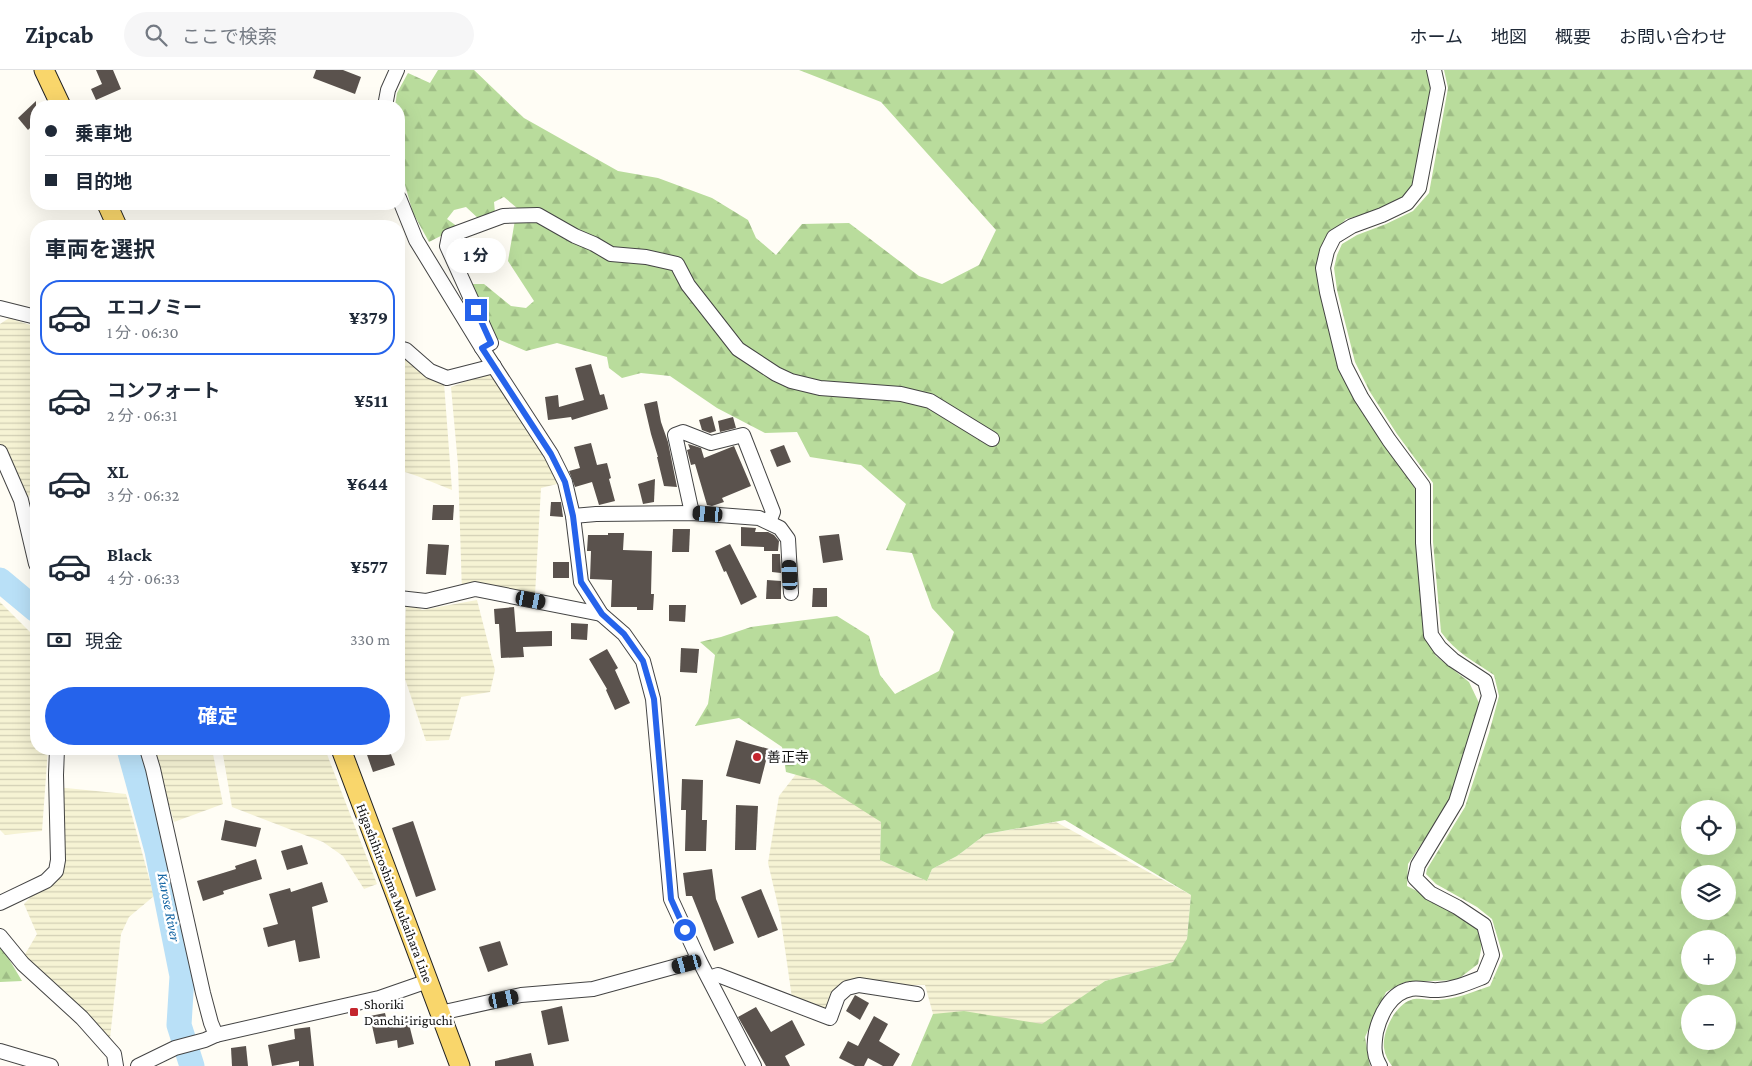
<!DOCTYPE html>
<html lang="ja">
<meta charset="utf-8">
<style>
body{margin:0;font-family:"Crimson Pro","Noto Sans JP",serif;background:#f6f6f7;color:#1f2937;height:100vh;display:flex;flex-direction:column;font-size:19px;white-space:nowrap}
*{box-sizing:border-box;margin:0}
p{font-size:16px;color:#747a83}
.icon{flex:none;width:28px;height:28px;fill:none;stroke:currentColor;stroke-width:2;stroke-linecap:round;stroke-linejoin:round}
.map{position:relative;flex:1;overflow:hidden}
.sheet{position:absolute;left:30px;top:150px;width:375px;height:535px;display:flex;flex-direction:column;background:#fff;border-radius:20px;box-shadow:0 5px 20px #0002}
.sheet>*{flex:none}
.banner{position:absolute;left:30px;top:30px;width:375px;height:110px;border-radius:20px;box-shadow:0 5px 20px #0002;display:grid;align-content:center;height:110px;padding:0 15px;background:#fff}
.tools{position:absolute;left:1681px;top:730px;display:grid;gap:10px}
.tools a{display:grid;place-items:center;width:55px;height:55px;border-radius:50%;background:#fff;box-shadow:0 5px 20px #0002;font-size:25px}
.end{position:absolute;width:22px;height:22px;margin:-11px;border:6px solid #2563eb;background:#fff;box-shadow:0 0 0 2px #fff}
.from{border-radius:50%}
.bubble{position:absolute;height:35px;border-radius:18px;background:#fff;box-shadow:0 5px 20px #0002;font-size:16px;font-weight:700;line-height:35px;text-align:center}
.car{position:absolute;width:15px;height:30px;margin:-15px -8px;border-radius:6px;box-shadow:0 0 4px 1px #0007;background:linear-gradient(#222 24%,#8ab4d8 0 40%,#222 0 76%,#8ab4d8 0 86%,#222 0)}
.banner b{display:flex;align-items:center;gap:18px;height:48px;font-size:19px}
.banner b+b{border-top:1px solid #e0e1e3}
.banner i{width:12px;height:12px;background:#1f2937}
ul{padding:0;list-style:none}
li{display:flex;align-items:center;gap:15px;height:75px;margin:0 10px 8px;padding:0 5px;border:2px solid transparent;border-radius:20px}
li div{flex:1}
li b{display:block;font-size:19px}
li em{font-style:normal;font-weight:700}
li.active{border-color:#2563eb}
li>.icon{width:45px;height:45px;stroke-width:1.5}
h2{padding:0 15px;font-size:22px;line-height:60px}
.pay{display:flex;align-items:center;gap:12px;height:55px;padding:0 15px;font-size:19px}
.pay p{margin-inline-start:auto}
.action{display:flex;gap:10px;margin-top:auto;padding:10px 15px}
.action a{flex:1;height:58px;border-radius:30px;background:#2563eb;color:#fff;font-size:20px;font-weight:700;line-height:58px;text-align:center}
header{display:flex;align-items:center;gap:30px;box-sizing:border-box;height:70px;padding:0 25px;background:#fff;border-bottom:1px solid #e0e1e3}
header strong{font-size:24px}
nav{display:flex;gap:28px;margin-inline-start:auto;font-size:18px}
.search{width:350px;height:45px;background:#f6f6f7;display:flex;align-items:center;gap:12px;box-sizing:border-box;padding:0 18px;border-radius:28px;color:#747a83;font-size:19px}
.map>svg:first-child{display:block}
.farmland{fill:url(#farmland-rules)}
.forest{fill:url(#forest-firs);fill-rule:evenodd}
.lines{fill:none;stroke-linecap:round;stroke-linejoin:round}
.river{stroke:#b9e0f7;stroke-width:25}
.building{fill:#5a524d}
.minor-casing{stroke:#444;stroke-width:16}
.major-casing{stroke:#222;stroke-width:21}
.minor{stroke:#fff;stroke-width:14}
.major{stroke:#f9d66b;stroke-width:19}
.route{stroke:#2563eb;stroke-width:6}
.poi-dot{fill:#c4262e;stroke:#fff;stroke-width:2}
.labels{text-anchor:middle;stroke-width:5;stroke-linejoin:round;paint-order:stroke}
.poi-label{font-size:14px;fill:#111;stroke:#fff;text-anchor:start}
.street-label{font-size:14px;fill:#111;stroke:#fff}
.water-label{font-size:15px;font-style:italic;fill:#1768a6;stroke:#fff}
</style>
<header>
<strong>Zipcab</strong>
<div class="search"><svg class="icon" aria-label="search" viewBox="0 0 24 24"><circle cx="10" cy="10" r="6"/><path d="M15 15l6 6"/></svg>ここで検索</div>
<nav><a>ホーム</a><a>地図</a><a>概要</a><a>お問い合わせ</a></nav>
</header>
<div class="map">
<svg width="1752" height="996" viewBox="0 0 1752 996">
<defs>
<pattern id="farmland-rules" width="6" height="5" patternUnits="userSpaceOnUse" patternTransform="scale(1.25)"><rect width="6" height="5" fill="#f6f3d4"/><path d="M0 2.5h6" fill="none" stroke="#d2cfb5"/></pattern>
<pattern id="forest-firs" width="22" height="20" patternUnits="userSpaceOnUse" patternTransform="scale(1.25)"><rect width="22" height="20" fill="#b9dc9c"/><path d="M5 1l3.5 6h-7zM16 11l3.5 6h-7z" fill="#9ebc85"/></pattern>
</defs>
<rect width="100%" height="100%" fill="#fffdf5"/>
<g class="farmland">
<polygon points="9,248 36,257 36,418 22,434 0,380 0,254"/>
<polygon points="399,285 444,313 452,420 417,406 399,400"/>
<polygon points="489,303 565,412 541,418 535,525 462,523 458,395 451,317"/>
<polygon points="36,428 36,474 24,441"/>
<polygon points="406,529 422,540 477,530 495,600 490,622 461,627 449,670 426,671 404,606"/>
<polygon points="0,532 36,568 36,679 48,679 42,761 5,765 0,760"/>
<polygon points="153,679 212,679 223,734 174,752"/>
<polygon points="222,679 325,679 377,814 364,819 343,786 323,772 232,737"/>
<polygon points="804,694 881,752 880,790 927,811 932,799 957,786 986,764 1056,752 1191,825 1187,870 1173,892 1105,911 1042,955 933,944 925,915 859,915 821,945 793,935 780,844 768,793 779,726"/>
<polygon points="56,717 126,724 154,826 129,847 121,864 109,978 24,886 37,864 24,834 56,801"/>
</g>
<g class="forest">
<polygon points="438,0 474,0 524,48 618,101 658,108 712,128 748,150 756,168 776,185 802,154 849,153 919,206 942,214 979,195 996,160 881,32 799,0 1428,0 1432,14 1415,115 1404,127 1381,140 1346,149 1332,164 1321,187 1341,299 1413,413 1419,431 1424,565 1436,586 1469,612 1479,633 1450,731 1408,794 1407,816 1470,848 1482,860 1481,880 1478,894 1457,910 1405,912 1386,922 1365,967 1370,996 911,996 933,944 964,941 1042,954 1105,911 1173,892 1187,869 1191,825 1065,750 986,764 957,786 932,799 927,811 880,790 881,752 815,710 786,702 782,677 739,648 695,656 708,634 715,585 700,572 721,567 751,557 837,546 869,566 880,605 895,624 939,601 954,562 932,538 912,483 886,480 906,434 861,395 810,387 797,362 765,363 717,338 670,306 641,303 622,308 609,298 607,287 557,273 526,281 493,267 472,214 484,214 511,236 526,238 534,231 508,191 517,138 504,127 494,132 495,143 480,150 466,137 454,140 447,149 458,157 429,172 413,143 399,94 399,36 395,36 397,23 408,3 430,13"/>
<path d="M1444 0H1752V996H1392C1388 991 1385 985 1384 978 1382 962 1395 935 1411 930 1419 927 1429 931 1438 930 1456 929 1473 922 1490 916L1503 886 1492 849 1477 837 1436 814 1426 804 1427 799 1465 737 1489 663 1499 626 1494 605C1475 592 1455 582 1441 562L1433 472V413L1397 364 1370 322 1355 292 1337 220 1334 198 1337 185 1342 174 1357 165 1386 154 1413 141 1429 123 1448 18ZM1690 739H1728V776H1690ZM1690 804H1728V841H1690ZM1690 869H1728V906H1690ZM1690 934H1728V971H1690Z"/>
<polygon points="0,874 22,911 0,912"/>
</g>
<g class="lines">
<g class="river">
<polyline points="0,510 36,540"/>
<polyline points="129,679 157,781 182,906 179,955 192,996"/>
</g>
</g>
<g class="building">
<polygon points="96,0 113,0 121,19 96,30 91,19 102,14"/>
<polygon points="316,0 343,0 361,7 355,24 313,8"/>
<polygon points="36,31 36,52 28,60 18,48"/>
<polygon points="591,294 600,325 604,324 608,339 572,350 571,347 548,350 545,327 558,325 559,337 584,330 575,298"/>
<polygon points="657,331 661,352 668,372 677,417 664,416 657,387 658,387 651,364 644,334"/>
<polygon points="712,346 716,361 710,363 702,360 699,350"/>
<polygon points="733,347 736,358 720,362 718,351"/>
<polygon points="591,373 597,395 607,393 611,408 609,409 615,431 599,435 592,412 575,417 569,401 580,398 574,377"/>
<polygon points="688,374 701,378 704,388 734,376 751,416 722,428 724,432 712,436 707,435 695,394 691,395 687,380 690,379"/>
<polygon points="784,375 791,392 777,397 770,380"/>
<polygon points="655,409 654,432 643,434 638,414"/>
<polygon points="551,432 561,432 563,447 550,446"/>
<polygon points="433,435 454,435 453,450 432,450"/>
<polygon points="741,457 756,458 755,462 768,462 774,465 779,471 778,481 764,481 764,477 741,476"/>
<polygon points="673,459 690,459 689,482 672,482"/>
<polygon points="608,463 624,463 623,480 652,481 651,524 654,524 653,540 637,540 637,537 611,537 612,510 590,509 591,481 587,481 588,465 608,465"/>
<polygon points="839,464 843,490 823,493 819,466"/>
<polygon points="428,474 449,475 446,505 426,504"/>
<polygon points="730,474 757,527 741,535 726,501 724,502 715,481"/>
<polygon points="772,484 780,484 781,503 772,502"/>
<rect x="553" y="492" width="16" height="16"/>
<polygon points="767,510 781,511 781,529 766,529"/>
<polygon points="813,518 827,518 827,537 812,537"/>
<polygon points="669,535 686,535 685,552 669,551"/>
<polygon points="514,537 516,562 552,561 552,576 523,577 524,587 501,588 499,554 495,554 494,539"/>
<polygon points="571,553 588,554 587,570 571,569"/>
<polygon points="681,578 699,579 697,603 680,602"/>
<polygon points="607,579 618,598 615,600 630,633 615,640 606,620 607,619 589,589"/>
<polygon points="736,670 769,679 760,714 726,706"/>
<polygon points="365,679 389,679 395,695 373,702"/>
<polygon points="682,709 703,710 702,750 707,750 706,781 685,781 686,740 681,740"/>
<polygon points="736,735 758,736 756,780 735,780"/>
<polygon points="225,750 261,758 256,777 221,770"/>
<polygon points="413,751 436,820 416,827 392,758"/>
<polygon points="302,775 308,794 287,800 281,781"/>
<polygon points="256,789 262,809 223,821 224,824 203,831 197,811 236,799 235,796"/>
<polygon points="712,799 716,829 734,873 714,881 692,826 686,826 683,803"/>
<polygon points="322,812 328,832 312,837 320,888 299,892 295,870 268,877 263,858 278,854 269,824 290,818 291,822"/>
<polygon points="761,819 778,860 758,868 741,827"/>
<polygon points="500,871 508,895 488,902 479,877"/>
<polygon points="855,925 869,933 860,950 846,941"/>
<polygon points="562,936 569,971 548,975 541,941"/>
<polygon points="756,937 771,962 792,950 805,975 785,986 790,996 766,996 738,947"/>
<polygon points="385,943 387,951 407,946 414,974 398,978 397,970 376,974 370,946"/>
<polygon points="874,946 888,954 879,971 900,984 893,996 883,996 868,988 864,996 855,996 839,988 848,971 858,976"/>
<polygon points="310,957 314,996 299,996 299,991 272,996 268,975 295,969 294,959"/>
<polygon points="246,976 248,996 232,996 231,978"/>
<polygon points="531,983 534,996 495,996 495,991"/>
</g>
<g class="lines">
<defs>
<g id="minor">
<polyline points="385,36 388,20 397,0"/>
<polyline points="399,128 416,170 482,278 551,384 565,412 573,446 581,512 601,544 624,564 643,591 653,629 671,829 699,890 754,996"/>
<polyline points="0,238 36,247"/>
<polyline points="399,278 406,280 430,301 447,308 494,296"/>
<polyline points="482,278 491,273 447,176 449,166 503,146 538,145 575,166 594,174 611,184 646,187 677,194 688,215 738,279 776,304 791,311 820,318 901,324 930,331 992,369"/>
<polyline points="0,382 21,430 36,494"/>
<polyline points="692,443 675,365 683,362 711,373 743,365 773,442 769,452"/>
<polyline points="573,446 596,444 692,443 759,448 780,458 788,469 791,523"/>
<polyline points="399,528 426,531 475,519 601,544"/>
<polyline points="147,679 153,699 203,923 211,953 216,965"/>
<polyline points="0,833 46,811 56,801 58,790 56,705 57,679"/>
<polyline points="0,866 23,894 82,948 114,984 116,996"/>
<polyline points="709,908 718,905 830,948 838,926 847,918 859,915 917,924"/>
<polyline points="440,943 521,925 593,919 699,890"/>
<polyline points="0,981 51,996"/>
<polyline points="138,996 175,978 205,970 216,965 379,928 428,911"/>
<path d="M1380 996C1373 985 1374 975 1376 962 1380 945 1391 922 1411 919 1419 917 1429 921 1438 920 1454 919 1468 913 1483 907L1492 885 1484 855 1457 837 1430 823 1415 808 1418 795 1456 732 1489 626 1485 611 1453 590 1440 578 1431 565 1423 473V416L1389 370 1361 327 1345 296 1327 222 1323 198 1327 181 1334 167 1352 156 1382 145 1407 133 1419 118 1438 18 1434 0"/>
</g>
<g id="major">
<polyline points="44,0 61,36"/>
<polyline points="107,134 117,156"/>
<polyline points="341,679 460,996"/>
</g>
</defs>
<use href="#minor" class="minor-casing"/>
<use href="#major" class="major-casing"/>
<use href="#minor" class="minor"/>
<use href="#major" class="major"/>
</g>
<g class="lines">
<polyline class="route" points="476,240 491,273 482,278 551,384 565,412 573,446 581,512 602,544 624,564 643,591 654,629 671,829 685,860"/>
</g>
<g class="poi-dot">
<circle cx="757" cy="687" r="5"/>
<rect x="349" y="937" width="10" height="10" rx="2.5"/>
</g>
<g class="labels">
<g class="poi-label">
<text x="767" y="692">善正寺</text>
<text x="364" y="939">Shoriki<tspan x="364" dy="16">Danchi-iriguchi</tspan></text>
</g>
<g class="street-label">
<text transform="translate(395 823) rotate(69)" y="5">Higashihiroshima Mukaihara Line</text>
</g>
<g class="water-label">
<text transform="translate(169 837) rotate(79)" y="5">Kurose River</text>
</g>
</g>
</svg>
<div class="tools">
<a><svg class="icon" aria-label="locate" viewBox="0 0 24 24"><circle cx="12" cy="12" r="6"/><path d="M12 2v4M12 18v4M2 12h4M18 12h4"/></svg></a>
<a><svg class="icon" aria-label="layers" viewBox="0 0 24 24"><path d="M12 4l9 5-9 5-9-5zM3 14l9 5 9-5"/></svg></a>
<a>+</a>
<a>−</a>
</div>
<i class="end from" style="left:685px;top:860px"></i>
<i class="end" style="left:476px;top:240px"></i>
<div class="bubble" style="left:446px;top:168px;width:60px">1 分</div>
<i class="car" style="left:708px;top:444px;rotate:274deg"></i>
<i class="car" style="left:790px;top:505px;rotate:357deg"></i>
<i class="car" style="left:531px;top:530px;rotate:101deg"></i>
<i class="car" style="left:687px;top:894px;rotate:255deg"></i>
<i class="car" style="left:504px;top:929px;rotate:78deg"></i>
<div class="banner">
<b><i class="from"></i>乗車地</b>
<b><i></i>目的地</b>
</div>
<section class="sheet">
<h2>車両を選択</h2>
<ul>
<li class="active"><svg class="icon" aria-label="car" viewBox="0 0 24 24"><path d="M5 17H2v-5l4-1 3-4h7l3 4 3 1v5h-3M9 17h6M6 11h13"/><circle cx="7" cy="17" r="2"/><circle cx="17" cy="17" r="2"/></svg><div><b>エコノミー</b><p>1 分 · 06:30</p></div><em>¥379</em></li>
<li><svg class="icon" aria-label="car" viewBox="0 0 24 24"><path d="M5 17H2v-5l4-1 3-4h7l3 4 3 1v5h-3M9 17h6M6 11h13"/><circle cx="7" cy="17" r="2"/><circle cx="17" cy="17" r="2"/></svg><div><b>コンフォート</b><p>2 分 · 06:31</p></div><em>¥511</em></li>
<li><svg class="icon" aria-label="car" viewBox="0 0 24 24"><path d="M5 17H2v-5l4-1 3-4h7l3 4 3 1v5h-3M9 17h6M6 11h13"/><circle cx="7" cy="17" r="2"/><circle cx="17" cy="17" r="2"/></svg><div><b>XL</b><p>3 分 · 06:32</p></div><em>¥644</em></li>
<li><svg class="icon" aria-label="car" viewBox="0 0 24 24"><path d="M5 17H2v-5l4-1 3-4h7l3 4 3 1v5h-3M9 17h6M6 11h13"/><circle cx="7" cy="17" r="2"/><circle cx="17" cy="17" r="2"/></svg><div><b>Black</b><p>4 分 · 06:33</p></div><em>¥577</em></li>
</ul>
<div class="pay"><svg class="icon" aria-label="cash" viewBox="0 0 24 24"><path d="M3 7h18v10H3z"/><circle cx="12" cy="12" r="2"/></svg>現金<p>330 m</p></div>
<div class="action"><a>確定</a></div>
</section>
</div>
